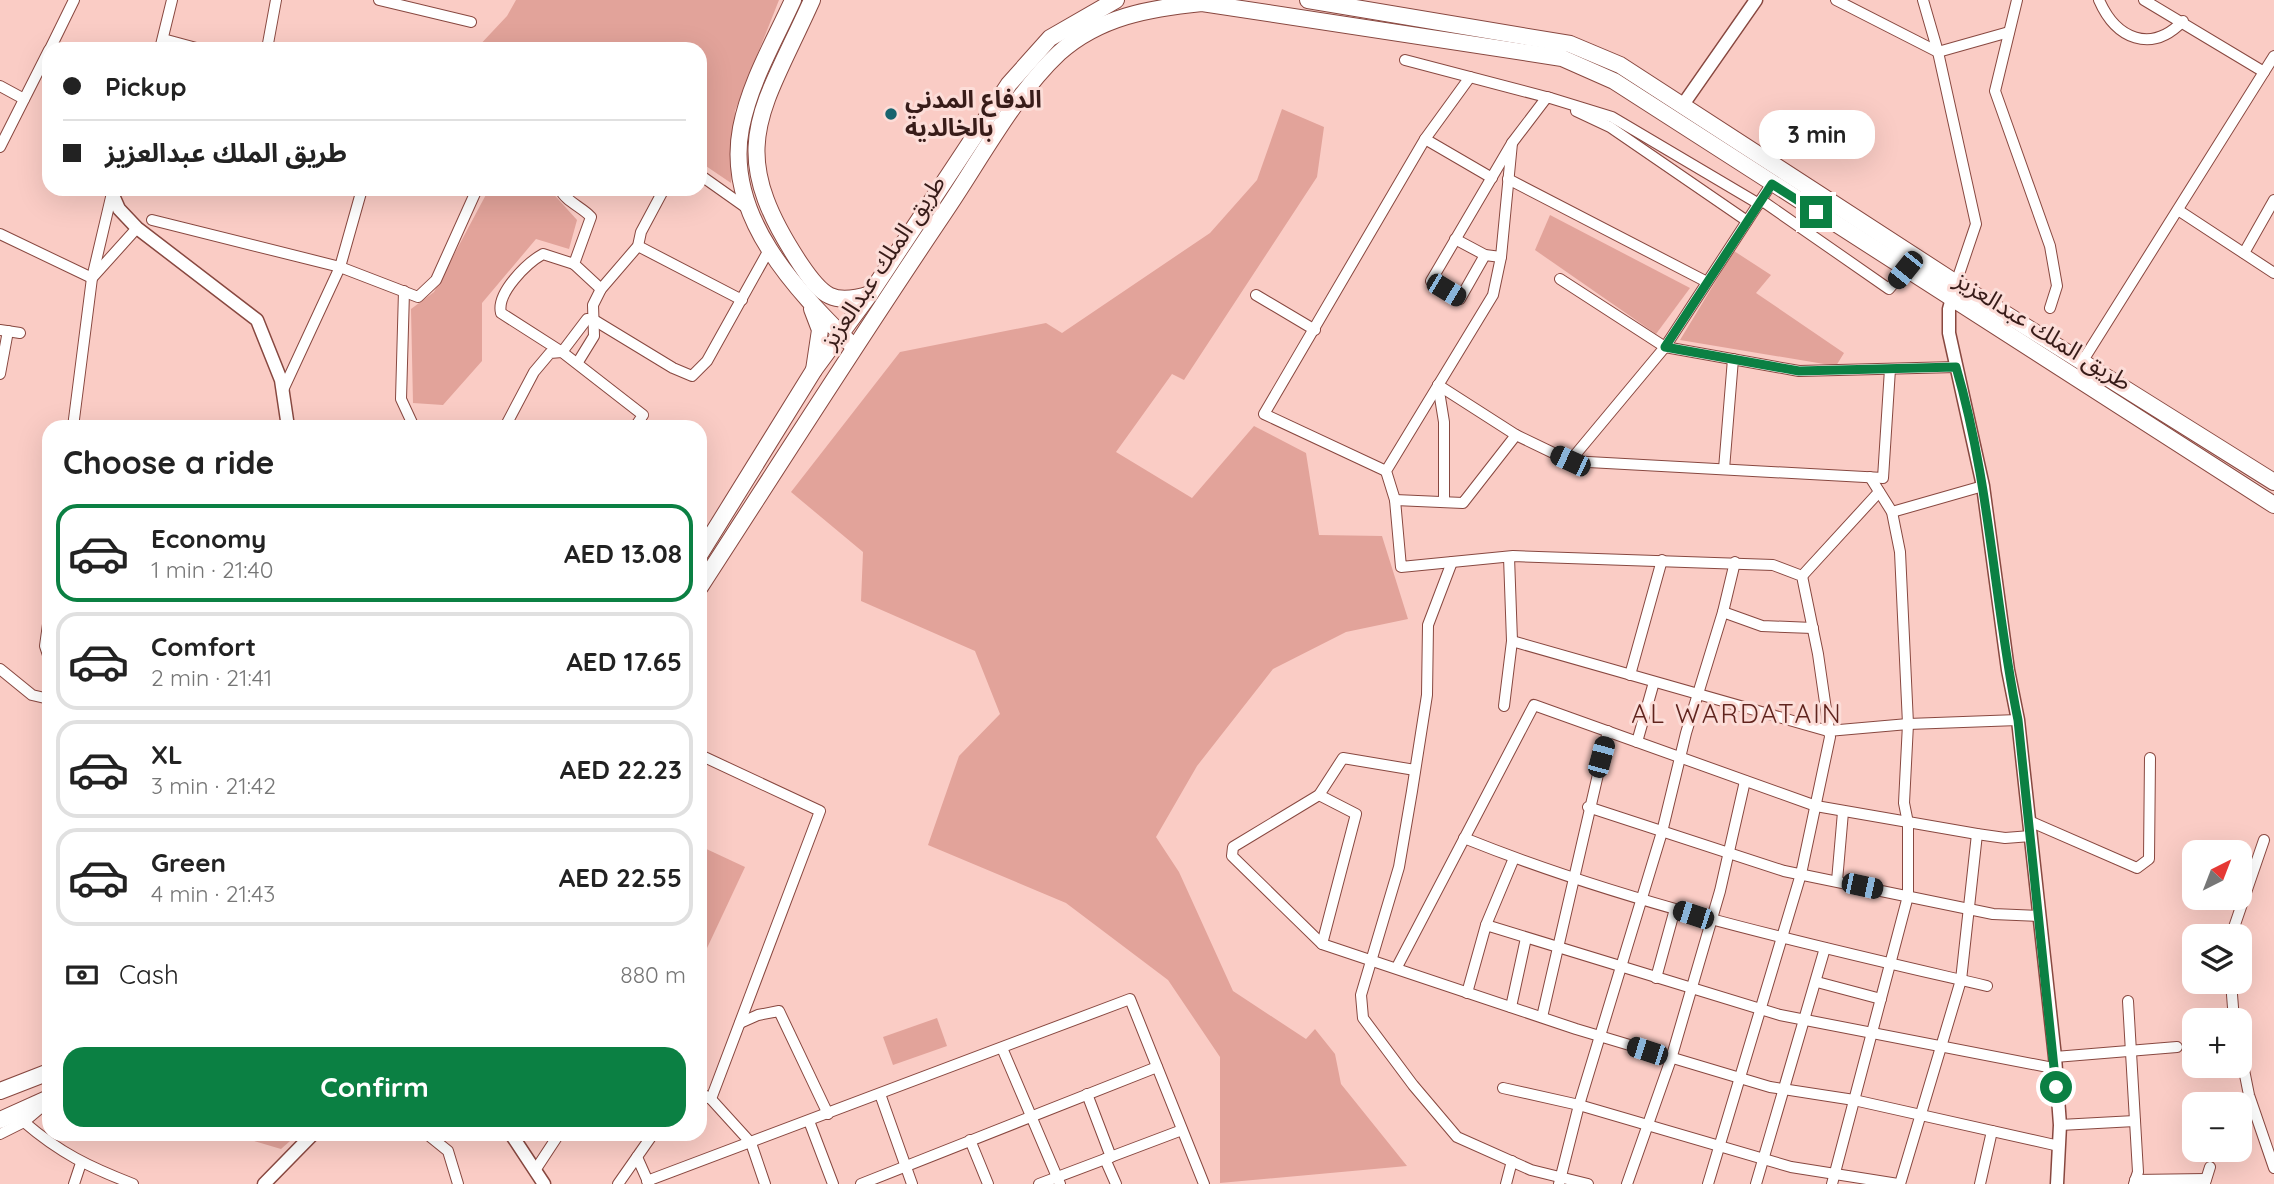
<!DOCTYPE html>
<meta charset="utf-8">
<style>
body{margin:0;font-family:Quicksand,"Noto Sans Arabic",sans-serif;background:#f6f6f6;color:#222;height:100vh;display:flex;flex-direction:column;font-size:26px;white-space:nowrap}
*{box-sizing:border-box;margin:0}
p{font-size:23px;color:#767676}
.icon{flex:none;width:38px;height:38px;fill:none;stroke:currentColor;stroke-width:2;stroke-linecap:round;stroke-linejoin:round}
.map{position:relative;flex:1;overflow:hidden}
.sheet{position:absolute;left:42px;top:420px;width:665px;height:721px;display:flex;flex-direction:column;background:#fff;border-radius:21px;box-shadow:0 7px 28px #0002}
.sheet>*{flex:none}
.hud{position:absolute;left:42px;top:42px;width:665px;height:154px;border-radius:21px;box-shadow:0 7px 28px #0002;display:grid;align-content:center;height:154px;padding:0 21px;background:#fff}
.needle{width:46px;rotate:42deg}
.controls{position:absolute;left:2182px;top:840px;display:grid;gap:14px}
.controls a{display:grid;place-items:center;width:70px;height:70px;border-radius:14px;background:#fff;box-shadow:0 7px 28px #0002;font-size:35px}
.end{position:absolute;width:32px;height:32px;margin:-16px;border:9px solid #0b8043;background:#fff;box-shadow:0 0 0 4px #fff}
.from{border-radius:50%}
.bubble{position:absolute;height:49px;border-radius:21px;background:#fff;box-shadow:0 7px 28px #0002;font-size:23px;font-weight:700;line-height:49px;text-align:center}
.car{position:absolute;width:21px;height:42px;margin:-21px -10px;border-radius:9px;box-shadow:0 0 5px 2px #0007;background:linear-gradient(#222 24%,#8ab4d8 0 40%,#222 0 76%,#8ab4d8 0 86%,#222 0)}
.hud b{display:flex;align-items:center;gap:24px;height:66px;font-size:26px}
.hud b+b{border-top:2px solid #e0e0e0}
.hud i{width:18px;height:18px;background:#222}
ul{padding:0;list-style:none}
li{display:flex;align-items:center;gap:21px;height:98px;margin:0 14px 10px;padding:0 7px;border:4px solid #e0e0e0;border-radius:21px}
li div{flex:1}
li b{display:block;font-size:26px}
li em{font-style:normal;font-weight:700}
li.active{border-color:#0b8043}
li>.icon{width:63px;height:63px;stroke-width:1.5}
h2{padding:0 21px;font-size:32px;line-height:84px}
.pay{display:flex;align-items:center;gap:18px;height:77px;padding:0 21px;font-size:26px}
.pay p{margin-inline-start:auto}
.button{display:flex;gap:14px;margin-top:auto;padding:14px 21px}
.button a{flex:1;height:80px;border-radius:21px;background:#0b8043;color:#fff;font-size:28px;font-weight:700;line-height:80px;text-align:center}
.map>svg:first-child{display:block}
.green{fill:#e2a39a}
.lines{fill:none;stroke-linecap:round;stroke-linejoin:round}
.minor-casing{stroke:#884840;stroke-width:12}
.tertiary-casing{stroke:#884840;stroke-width:15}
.primary-casing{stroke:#884840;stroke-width:18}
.trunk-casing{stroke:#884840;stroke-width:18}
.minor{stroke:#fff;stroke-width:10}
.tertiary{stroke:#fff;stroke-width:12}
.primary{stroke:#fff;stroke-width:16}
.trunk{stroke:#fff;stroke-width:16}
.route{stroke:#0b8043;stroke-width:9}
.poi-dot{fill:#17646e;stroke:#fcddd8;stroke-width:2.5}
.labels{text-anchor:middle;stroke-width:6;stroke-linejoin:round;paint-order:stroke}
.poi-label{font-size:24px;font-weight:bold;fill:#381c19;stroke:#fcddd8;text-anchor:start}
.street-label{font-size:24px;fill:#381c19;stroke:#fcddd8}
.neighbourhood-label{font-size:26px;letter-spacing:2px;fill:#60241e;stroke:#fcddd8}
</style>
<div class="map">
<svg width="2274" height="1184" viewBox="0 0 2274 1184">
<rect width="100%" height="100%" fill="#faccc5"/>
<g class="green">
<polygon points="516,0 779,0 735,111 731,183 700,162 700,49 476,49 507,16"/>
<polygon points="1282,109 1324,127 1317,177 1184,380 1172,374 1116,452 1192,498 1254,426 1306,453 1319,535 1382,536 1408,619 1346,632 1273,669 1197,766 1156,837 1179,872 1233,991 1306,1039 1315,1029 1335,1054 1341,1084 1407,1166 1220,1183 1220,1057 1168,980 1066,903 928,845 959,756 1000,714 975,651 861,601 863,552 791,492 900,352 1046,323 1062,333 1210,233 1257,180"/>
<polygon points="489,189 549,189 577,220 569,249 536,239 482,303 482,361 443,405 413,403 411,309 434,292"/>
<polygon points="1550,215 1690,288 1656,334 1535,250"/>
<polygon points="1734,251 1771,275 1756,293 1844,353 1836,366 1680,340"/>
<polygon points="700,846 745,867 700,963"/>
<polygon points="937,1018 947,1046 893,1065 883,1037"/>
<polygon points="231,1134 298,1134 281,1149"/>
</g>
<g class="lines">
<defs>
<g id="minor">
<polyline points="379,0 471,22"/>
<polyline points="1836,0 1938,52 2009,32"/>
<polyline points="1923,0 1938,52 1976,224 1956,283"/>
<polyline points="2017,0 1995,91 2050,246 2057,286 2050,308"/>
<path d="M2099 0C2116 39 2151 54 2183 21"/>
<polyline points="2144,0 2264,72"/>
<polyline points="163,39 200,49"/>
<polyline points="50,49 74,0"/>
<polyline points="160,49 172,0"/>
<polyline points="267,49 276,0"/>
<polyline points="1405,60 1550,98"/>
<polyline points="0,86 24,99"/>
<polyline points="1576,111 1610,127 1747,221"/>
<polyline points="1425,139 1492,178"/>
<polyline points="1512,143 1501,257 1493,295 1386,471 1395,500 1401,567 1513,556 1773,565 1802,576 1818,654 1830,737 1801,874 1708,1184"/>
<polyline points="0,147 49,50"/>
<polyline points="700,175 748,209"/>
<polyline points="1508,179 1707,282"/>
<path d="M560 189C565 201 582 207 591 217L574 264 601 289"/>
<polyline points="1761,200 1889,289 1905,270"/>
<polyline points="2178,210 2274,273"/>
<polyline points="152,220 340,267 418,297 436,280 477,189"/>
<polyline points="0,234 92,278 137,228"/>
<polyline points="1455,239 1485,255 1501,257"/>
<polyline points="638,246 742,300"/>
<polyline points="2244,253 2274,200"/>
<polyline points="1485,255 1460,299 1431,281 1512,143 1547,97 1612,117 1759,204"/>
<path d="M574 264 543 254C527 263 496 293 501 313L562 352 587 319 594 320 673 368 692 376 707 361 770 248"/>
<polyline points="1560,279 1665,347 1799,371 1956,367"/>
<polyline points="404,291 401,399 414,427"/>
<polyline points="1256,295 1315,330"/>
<polyline points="0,330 20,333"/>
<polyline points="578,362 594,336 593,305 601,289 638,246 641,232 664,189"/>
<polyline points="2082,362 2274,56"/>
<polyline points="0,374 8,331"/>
<polyline points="1438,385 1516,435 1570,461 1883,478 1890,369"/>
<polyline points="1438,385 1444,422 1444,502"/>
<polyline points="283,390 340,267 362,189"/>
<polyline points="73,427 92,278 112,193"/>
<polyline points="505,427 534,372 550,353 562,352 643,415 635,427"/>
<polyline points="1570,461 1665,347 1772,183"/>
<polyline points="1724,469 1733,359"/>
<polyline points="1386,471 1264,414 1425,139 1470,77"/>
<polyline points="1395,500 1463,503 1516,435"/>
<polyline points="1892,512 1983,486"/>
<polyline points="1452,562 1428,625 1427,695 1412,791 1399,867 1361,995 1363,1018 1413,1085 1457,1137 1531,1170 1588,1184"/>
<polyline points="1802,576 1879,492"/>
<polyline points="1723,612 1762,626 1813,628"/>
<polyline points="49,617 45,646 49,658"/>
<polyline points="1512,641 1828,731 1908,724 2018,720"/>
<polyline points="0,669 32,695 49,699"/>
<polyline points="1630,675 1662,560"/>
<polyline points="1504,706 1512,641 1509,557"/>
<polyline points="1637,742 1654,682"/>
<polyline points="700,755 820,811 711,1099"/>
<polyline points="1415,770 1343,758 1319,795 1233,847 1232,856 1322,944 1576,1029 1770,1087 1854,1100 2059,1146"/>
<polyline points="1319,795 1356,814 1322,944"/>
<polyline points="1588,807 1784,871 1993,914 2039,916"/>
<polyline points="2029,821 2137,868 2149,859 2150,758"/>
<path d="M1464 838C1633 906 1811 945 1987 986"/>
<polyline points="1837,881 1843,812"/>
<polyline points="1486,925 1514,858"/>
<polyline points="2231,936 2264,840"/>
<polyline points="1397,967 1534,705 1816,806 1977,834 2005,838 2031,836"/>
<polyline points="1656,978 1675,909"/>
<polyline points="1817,982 1881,999"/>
<polyline points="2231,982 2234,1020"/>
<polyline points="1467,993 1486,925 1780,1015 2053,1068"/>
<polyline points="2128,1001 2138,1172 2134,1184"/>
<polyline points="1511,1007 1526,938"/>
<polyline points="1542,1017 1608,731"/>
<polyline points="740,1023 758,1015 779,1011 828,1114"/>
<polyline points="1002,1048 1060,1184"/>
<polyline points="2240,1050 2249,1095 2274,1168"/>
<polyline points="2055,1057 2177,1047"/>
<polyline points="1503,1088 1579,1105 1791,1167 1898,1184"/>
<polyline points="700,1093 711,1099 751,1143 765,1184"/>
<polyline points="880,1094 912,1184"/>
<polyline points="1087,1094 1111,1157"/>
<polyline points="809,1121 833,1184"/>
<path d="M24 1122C60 1153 89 1167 133 1184"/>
<polyline points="2060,1125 2135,1121"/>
<polyline points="0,1134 24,1122 43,1106"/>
<polyline points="427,1134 448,1151 458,1184"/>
<polyline points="970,1140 988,1184"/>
<polyline points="637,1157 649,1184"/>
<polyline points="1105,1159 1116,1184"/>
<polyline points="536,1169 559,1134"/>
<polyline points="2135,1180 2206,1179"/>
<polyline points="647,1181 1130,999 1204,1184"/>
<polyline points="2205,1183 2210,1167"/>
<polyline points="74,1184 81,1163"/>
<polyline points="618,1184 653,1134"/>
<polyline points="861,1184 1157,1067"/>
<polyline points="1039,1184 1182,1130"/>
<polyline points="1506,1184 1512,1161"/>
<polyline points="1559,1184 1579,1105 1662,832 1686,733 1723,612 1735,562"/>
<polyline points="1627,1184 1671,1059 1720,891 1745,781"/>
<polyline points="1756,1184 1825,948"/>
<polyline points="1832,1184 1908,896 1908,823 1904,803 1908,724 1900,552 1892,512 1870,477"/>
<polyline points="1900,1184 1961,980 1977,834"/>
<polyline points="1980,1184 1992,1131"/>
</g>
<g id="tertiary">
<polyline points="1682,106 1756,0"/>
<polyline points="112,193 119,209 137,228 257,320 281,380 288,427"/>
<polyline points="1954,291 1949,309 1949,333 1983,486 2008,670 2018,720 2055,1057 2060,1125 2057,1184"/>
<polyline points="511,1134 544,1184"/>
<polyline points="264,1184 313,1134"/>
</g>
<g id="primary">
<path d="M793 0C774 42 750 82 741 128 724 216 796 290 853 346"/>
<path d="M812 0C761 114 723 148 801 265 822 296 833 306 870 294"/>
<polyline points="812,309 820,330 814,370"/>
</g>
<g id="trunk">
<polyline points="1308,0 1570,44 1620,65 1956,283 2274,482"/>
<polyline points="700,554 814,370 870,294 1009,84 1050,38 1116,0"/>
<path d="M700 587C781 462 861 336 944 213 979 162 1014 95 1059 53 1099 17 1150 8 1202 3L1562 58 1614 81 2274 505"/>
<polyline points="0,1091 49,1072"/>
<polyline points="0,1120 49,1098"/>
</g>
</defs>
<use href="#minor" class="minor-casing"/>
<use href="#tertiary" class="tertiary-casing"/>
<use href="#primary" class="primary-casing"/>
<use href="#trunk" class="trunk-casing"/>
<use href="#minor" class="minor"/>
<use href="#tertiary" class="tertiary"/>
<use href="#primary" class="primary"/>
<use href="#trunk" class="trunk"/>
</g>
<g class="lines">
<path class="route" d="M1816 212 1772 184 1665 347 1799 371 1956 367C1990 482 1994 603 2018 720L2056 1087"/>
</g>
<circle class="poi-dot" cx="891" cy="114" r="7"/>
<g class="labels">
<g class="poi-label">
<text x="905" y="108">الدفاع المدني<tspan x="905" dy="28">بالخالدية</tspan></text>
</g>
<g class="street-label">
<text transform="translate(883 262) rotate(-56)" y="8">طريق الملك عبدالعزيز</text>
<text transform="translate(2043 331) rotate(32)" y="8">طريق الملك عبدالعزيز</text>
</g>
<g class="neighbourhood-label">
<text x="1737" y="723">AL WARDATAIN</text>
</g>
</g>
</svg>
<div class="controls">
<a><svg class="needle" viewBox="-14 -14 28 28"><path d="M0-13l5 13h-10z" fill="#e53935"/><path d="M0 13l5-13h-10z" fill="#767676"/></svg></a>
<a><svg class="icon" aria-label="layers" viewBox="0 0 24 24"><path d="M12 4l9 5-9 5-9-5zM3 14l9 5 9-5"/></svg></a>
<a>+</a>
<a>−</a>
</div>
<i class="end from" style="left:2056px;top:1087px"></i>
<i class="end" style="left:1816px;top:212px"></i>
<div class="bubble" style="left:1759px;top:110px;width:116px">3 min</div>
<i class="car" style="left:1905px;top:270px;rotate:219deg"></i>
<i class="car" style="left:1446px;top:290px;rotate:121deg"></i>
<i class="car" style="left:1570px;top:461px;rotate:295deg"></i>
<i class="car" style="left:1601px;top:757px;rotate:15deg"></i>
<i class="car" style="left:1862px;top:886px;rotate:102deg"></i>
<i class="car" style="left:1693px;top:915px;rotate:288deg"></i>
<i class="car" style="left:1647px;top:1051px;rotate:288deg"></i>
<div class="hud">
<b><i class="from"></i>Pickup</b>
<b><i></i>طريق الملك عبدالعزيز</b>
</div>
<section class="sheet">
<h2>Choose a ride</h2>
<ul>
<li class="active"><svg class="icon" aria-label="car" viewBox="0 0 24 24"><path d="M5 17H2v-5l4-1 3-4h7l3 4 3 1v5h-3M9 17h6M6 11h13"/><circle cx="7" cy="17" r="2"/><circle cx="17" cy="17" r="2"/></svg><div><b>Economy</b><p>1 min · 21:40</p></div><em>AED 13.08</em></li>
<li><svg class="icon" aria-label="car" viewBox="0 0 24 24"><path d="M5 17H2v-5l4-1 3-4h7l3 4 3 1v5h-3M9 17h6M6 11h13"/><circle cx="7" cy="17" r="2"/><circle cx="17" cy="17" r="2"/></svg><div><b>Comfort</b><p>2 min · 21:41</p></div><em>AED 17.65</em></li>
<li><svg class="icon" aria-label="car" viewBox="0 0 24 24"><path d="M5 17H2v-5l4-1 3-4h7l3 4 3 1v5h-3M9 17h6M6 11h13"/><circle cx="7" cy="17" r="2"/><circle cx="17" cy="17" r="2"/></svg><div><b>XL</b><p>3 min · 21:42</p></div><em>AED 22.23</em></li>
<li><svg class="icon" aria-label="car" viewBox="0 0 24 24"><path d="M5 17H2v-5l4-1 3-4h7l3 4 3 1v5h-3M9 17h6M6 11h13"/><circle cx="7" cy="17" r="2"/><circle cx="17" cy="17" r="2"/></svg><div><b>Green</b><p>4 min · 21:43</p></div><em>AED 22.55</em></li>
</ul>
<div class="pay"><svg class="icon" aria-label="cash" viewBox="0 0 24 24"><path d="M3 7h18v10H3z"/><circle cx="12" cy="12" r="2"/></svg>Cash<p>880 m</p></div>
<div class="button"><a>Confirm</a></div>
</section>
</div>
